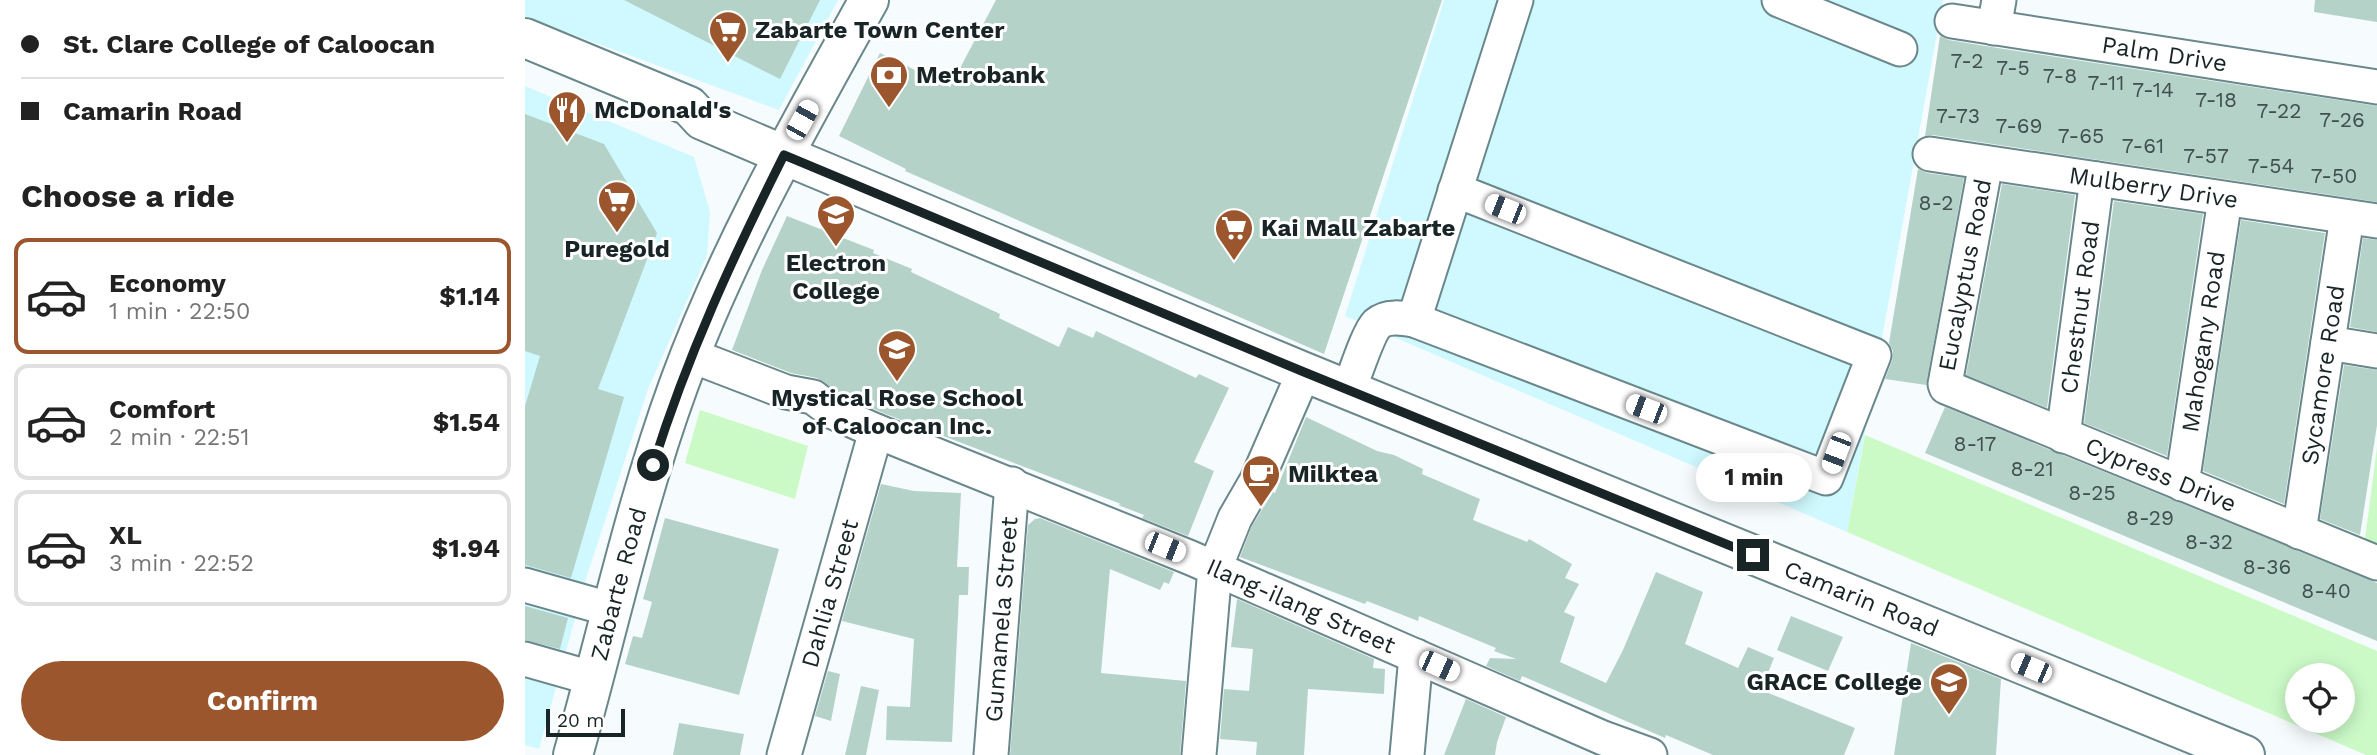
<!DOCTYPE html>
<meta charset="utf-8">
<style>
body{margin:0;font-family:"Work Sans",sans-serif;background:#f6f6f6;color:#222;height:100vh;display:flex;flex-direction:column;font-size:26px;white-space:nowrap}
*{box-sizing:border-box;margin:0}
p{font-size:23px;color:#767676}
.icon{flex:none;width:38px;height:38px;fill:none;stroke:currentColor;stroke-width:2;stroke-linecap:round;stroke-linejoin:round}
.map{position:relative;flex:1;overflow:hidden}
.details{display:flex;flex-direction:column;background:#fff;width:525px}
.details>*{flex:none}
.hud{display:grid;align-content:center;height:154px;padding:0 21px;background:#fff}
.controls{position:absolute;left:1760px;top:663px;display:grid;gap:14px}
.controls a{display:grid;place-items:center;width:70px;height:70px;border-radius:50%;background:#fff;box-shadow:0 4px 18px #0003;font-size:35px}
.scale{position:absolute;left:21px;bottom:18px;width:79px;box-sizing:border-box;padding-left:7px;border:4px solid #182426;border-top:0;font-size:19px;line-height:24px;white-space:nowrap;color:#182426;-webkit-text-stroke:5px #fff;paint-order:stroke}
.end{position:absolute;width:32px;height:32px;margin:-16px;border:9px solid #182426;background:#fff;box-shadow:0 0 0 4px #fff}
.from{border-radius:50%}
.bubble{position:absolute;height:49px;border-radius:24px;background:#fff;box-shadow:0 4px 18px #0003;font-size:23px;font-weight:700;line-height:49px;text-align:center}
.car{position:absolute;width:21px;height:42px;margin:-21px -10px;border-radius:9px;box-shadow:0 0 5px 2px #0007;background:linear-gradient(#fff 24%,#345 0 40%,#fff 0 76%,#345 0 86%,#fff 0)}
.hud b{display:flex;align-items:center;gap:24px;height:66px;font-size:26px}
.hud b+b{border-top:2px solid #e0e0e0}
.hud i{width:18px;height:18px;background:#222}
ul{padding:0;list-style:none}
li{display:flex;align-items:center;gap:21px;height:116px;margin:0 14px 10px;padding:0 7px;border:4px solid #e0e0e0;border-radius:14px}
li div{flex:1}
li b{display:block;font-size:26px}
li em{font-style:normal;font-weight:700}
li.on{border-color:#9c562d}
li>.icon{width:63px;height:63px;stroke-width:1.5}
h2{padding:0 21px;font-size:32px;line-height:84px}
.primary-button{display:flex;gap:14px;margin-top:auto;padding:14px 21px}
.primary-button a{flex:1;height:80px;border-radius:42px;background:#9c562d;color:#fff;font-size:28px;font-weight:700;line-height:80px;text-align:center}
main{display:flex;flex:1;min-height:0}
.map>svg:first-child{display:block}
.built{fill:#cff9fe}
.green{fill:#cbfac7;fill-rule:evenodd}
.building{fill:#b5d2c9}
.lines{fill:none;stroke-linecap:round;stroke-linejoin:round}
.minor-casing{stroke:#6a878b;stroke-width:37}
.major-casing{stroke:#6a878b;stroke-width:42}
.minor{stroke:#fff;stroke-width:33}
.major{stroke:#fff;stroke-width:38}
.route{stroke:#182426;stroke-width:9}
.labels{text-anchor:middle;stroke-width:6;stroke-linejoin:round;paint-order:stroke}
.number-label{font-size:21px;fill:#3f504f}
.poi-label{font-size:24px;font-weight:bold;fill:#182426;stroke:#fff;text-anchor:start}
.street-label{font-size:24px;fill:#182426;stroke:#fff}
</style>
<main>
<section class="details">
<div class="hud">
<b><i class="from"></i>St. Clare College of Caloocan</b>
<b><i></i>Camarin Road</b>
</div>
<h2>Choose a ride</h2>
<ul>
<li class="on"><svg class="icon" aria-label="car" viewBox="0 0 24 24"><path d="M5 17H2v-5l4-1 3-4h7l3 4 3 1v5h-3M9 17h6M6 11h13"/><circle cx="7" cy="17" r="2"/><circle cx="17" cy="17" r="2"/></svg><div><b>Economy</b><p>1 min · 22:50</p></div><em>$1.14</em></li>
<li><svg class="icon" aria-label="car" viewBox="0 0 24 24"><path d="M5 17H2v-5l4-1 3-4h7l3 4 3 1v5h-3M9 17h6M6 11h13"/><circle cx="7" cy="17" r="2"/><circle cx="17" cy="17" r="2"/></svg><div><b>Comfort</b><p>2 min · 22:51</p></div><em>$1.54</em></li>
<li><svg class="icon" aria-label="car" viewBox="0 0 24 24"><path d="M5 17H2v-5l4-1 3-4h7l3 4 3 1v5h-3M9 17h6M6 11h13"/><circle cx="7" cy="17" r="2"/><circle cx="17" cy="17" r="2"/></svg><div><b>XL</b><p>3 min · 22:52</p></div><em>$1.94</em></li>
</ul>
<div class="primary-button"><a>Confirm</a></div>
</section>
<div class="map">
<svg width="1852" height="755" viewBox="0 0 1852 755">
<rect width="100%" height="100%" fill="#f6fcfd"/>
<g class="built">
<polygon points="0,0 313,0 254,110 0,17"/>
<polygon points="919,0 1418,0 1322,532 820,316"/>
<polygon points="0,86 169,157 185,212 182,255 123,389 60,582 14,749 0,745"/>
</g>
<g class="green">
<polygon points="175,410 283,446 270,499 160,463"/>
<path d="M1340 435 1852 651V755H1841L1322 532ZM1773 676H1818V721H1773Z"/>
<polygon points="1852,447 1852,552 1839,547"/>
</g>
<g class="building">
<polygon points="99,0 295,0 255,79"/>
<polygon points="471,0 917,0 799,354 380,171 381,169 314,136 355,53 425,87"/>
<polygon points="1790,0 1852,0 1852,22 1789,12"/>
<polygon points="1415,36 1424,40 1466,47 1852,106 1852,202 1408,135 1400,136"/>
<polygon points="0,114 79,144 132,233 73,389 99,397 46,578 0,565 0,406 15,356 0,351"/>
<polygon points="1393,169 1402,173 1439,178 1401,385 1360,379 1367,361 1368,351 1364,343"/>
<polygon points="1477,184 1550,195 1522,408 1441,375"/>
<polygon points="1589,201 1678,214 1642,456 1559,423"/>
<polygon points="262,216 349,250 348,253 387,269 386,272 475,314 474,318 534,347 543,327 568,338 571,331 671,378 674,374 704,388 669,462 689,471 663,536 617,518 619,515 593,505 596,504 358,413 318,395 292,378 266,373 207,350 237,270"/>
<polygon points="1716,220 1800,233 1759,504 1678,471"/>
<polygon points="1838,238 1852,240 1852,332 1825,327"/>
<polygon points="1819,365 1852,370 1852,425 1835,535 1795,519"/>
<polygon points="1420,407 1852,583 1852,641 1400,453"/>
<polygon points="781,417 852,451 869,455 898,469 897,474 955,499 948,520 1002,542 1004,539 1047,564 1040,578 1054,584 1039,612 1050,617 1035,662 1081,683 1098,650 1131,572 1178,592 1160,644 1213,668 1223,647 1249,658 1236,690 1330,728 1319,755 1188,755 1141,735 1140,738 997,676 995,681 961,666 965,658 991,659 969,651 971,648 894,616 893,621 842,601 840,604 715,557 727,526 748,492 750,493"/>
<polygon points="356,484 389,491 436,493 432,567 444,567 443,595 434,595 427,742 361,740 362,706 385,707 389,639 317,621"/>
<polygon points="140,518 254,549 214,695 100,664 108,636 117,638 127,602 118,599"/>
<polygon points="515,518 649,572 644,584 639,582 635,590 585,569 576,673 661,681 655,755 485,755 503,525 510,519"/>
<polygon points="712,599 849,659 848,668 860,669 859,694 783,689 779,755 731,755 732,742 695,739 699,689 724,691 728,649 706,647"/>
<polygon points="0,606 43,618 35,649 0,640"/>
<polygon points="1266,616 1318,637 1303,671 1252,650"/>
<polygon points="1386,643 1476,679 1471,755 1369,755"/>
<polygon points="303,671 315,674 306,721 290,716"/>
<polygon points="336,686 354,690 341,755 320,755"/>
<polygon points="941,699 981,717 972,742 970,755 919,755"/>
<polygon points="154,723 219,734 215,755 148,755"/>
</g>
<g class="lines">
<defs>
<g id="minor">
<polyline points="1254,0 1375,49"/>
<path id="s1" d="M1427 21 1852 87"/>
<polyline points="1469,28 1474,0"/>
<path id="s2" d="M1405 154 1852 221"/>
<path id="s3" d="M1461 163 1420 384 1421 387 1852 563"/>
<polyline points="889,320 991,0"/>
<polyline points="1803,343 1852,351"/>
<path id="s4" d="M165 355 261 392 288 397 308 412 351 431 666 558 1078 738 1125 755"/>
<path d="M824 389C830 375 843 333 852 324 862 315 878 318 889 320L1301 478 1349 355 930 190"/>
<path id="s5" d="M1538 436 1572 179"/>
<path id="s6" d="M1657 484 1700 199"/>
<path id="s7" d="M1774 532 1822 217"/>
<polyline points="0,585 88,610"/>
<polyline points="0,659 70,679"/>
<path id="s8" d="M259 755 351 431"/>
<path id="s9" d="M466 755 487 484"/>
<polyline points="674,755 690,568 710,518 732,480 779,372"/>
<polyline points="882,755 891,656"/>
</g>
<g id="major">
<path id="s10" d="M0 38 164 106 177 120 259 155 779 372 1720 755"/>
<path id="s11" d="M48 755C83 631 110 504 154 384 203 250 275 124 344 0"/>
</g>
</defs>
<use href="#minor" class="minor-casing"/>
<use href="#major" class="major-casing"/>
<use href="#minor" class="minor"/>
<use href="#major" class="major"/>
</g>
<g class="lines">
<path class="route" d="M128 465C163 354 207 259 259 155L779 372 1228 555"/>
</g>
<defs>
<symbol id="supermarket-pin" viewBox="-11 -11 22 30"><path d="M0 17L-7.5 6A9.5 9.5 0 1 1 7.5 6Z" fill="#9c562d" stroke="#fff"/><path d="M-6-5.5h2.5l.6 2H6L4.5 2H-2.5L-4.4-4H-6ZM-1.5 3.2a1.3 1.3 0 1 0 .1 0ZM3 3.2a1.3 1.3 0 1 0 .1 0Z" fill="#fff"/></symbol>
<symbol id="bank-pin" viewBox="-11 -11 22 30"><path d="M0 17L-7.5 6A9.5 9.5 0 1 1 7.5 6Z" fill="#9c562d" stroke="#fff"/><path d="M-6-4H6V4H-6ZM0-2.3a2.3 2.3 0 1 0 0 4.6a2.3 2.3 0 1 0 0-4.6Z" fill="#fff"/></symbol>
<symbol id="restaurant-pin" viewBox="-11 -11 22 30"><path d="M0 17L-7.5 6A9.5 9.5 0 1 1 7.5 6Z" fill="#9c562d" stroke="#fff"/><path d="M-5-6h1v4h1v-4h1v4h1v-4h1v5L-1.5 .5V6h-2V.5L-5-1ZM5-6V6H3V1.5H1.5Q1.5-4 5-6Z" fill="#fff"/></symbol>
<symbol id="university-pin" viewBox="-11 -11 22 30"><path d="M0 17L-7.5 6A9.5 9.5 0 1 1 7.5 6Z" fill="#9c562d" stroke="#fff"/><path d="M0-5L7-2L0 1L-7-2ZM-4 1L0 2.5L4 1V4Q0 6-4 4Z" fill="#fff"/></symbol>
<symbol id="school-pin" viewBox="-11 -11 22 30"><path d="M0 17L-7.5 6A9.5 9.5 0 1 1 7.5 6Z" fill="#9c562d" stroke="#fff"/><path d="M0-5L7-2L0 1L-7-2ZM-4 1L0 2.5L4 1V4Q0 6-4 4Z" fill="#fff"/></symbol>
<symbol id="cafe-pin" viewBox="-11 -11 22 30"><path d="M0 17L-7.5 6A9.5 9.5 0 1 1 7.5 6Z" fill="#9c562d" stroke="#fff"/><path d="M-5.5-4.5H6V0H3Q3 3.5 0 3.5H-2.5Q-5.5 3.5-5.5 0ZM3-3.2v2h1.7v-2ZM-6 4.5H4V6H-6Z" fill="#fff"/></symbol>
</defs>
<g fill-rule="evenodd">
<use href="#supermarket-pin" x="181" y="8" width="44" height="60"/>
<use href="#bank-pin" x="342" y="53" width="44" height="60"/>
<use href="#restaurant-pin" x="20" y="88" width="44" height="60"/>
<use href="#supermarket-pin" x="70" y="178" width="44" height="60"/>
<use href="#university-pin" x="289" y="192" width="44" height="60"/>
<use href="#supermarket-pin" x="687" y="206" width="44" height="60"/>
<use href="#school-pin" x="350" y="327" width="44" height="60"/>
<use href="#cafe-pin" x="714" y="452" width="44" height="60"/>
<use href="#school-pin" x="1402" y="660" width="44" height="60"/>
</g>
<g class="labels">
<g class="number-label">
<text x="1442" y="68">7-2</text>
<text x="1488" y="75">7-5</text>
<text x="1535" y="83">7-8</text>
<text x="1581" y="90">7-11</text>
<text x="1628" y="97">7-14</text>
<text x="1691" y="107">7-18</text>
<text x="1754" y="118">7-22</text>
<text x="1433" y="123">7-73</text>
<text x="1817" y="127">7-26</text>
<text x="1494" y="133">7-69</text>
<text x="1556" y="143">7-65</text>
<text x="1618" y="153">7-61</text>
<text x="1681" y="163">7-57</text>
<text x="1746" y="173">7-54</text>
<text x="1809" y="183">7-50</text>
<text x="1411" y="210">8-2</text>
<text x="1450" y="451">8-17</text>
<text x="1507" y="476">8-21</text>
<text x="1567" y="500">8-25</text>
<text x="1625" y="525">8-29</text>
<text x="1684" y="549">8-32</text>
<text x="1742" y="574">8-36</text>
<text x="1801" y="598">8-40</text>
</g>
<g class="poi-label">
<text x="230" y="38">Zabarte Town Center</text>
<text x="391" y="83">Metrobank</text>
<text x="69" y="118">McDonald's</text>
<text x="736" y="236">Kai Mall Zabarte</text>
<text x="92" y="257" text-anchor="middle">Puregold</text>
<text x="311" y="271" text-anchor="middle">Electron<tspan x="311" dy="28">College</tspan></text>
<text x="372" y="406" text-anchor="middle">Mystical Rose School<tspan x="372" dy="28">of Caloocan Inc.</tspan></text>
<text x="763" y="482">Milktea</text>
<text x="1397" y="690" text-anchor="end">GRACE College</text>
</g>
<g class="street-label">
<text dy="8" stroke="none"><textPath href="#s1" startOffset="215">Palm Drive</textPath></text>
<text dy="8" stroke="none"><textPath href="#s2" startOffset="226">Mulberry Drive</textPath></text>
<text transform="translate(1440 275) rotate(-79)" y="8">Eucalyptus Road</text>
<text dy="8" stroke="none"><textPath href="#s5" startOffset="130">Chestnut Road</textPath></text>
<text dy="8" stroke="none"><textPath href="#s6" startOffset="144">Mahogany Road</textPath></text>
<text dy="8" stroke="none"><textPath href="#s7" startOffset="159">Sycamore Road</textPath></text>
<text dy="8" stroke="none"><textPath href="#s3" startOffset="460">Cypress Drive</textPath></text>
<text dy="8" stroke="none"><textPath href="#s11" startOffset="177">Zabarte Road</textPath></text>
<text dy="8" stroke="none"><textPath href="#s8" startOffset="168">Dahlia Street</textPath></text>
<text dy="8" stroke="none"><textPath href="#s10" startOffset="1451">Camarin Road</textPath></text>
<text dy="8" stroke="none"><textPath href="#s4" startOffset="662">Ilang-ilang Street</textPath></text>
<text dy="8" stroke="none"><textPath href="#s9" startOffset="136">Gumamela Street</textPath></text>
</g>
</g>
</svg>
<div class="controls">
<a><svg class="icon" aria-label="locate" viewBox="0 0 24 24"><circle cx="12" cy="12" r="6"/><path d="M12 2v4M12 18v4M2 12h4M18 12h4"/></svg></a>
</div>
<div class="scale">20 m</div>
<i class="end from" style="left:128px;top:465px"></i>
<i class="end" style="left:1228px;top:555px"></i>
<div class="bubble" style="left:1171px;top:453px;width:116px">1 min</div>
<i class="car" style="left:277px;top:120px;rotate:29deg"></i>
<i class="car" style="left:980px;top:209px;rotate:292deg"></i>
<i class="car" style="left:1121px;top:409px;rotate:291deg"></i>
<i class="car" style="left:1311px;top:453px;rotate:201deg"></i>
<i class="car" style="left:640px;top:547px;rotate:112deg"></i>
<i class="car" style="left:914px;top:666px;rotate:114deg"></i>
<i class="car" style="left:1506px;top:668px;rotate:293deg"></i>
</div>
</main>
